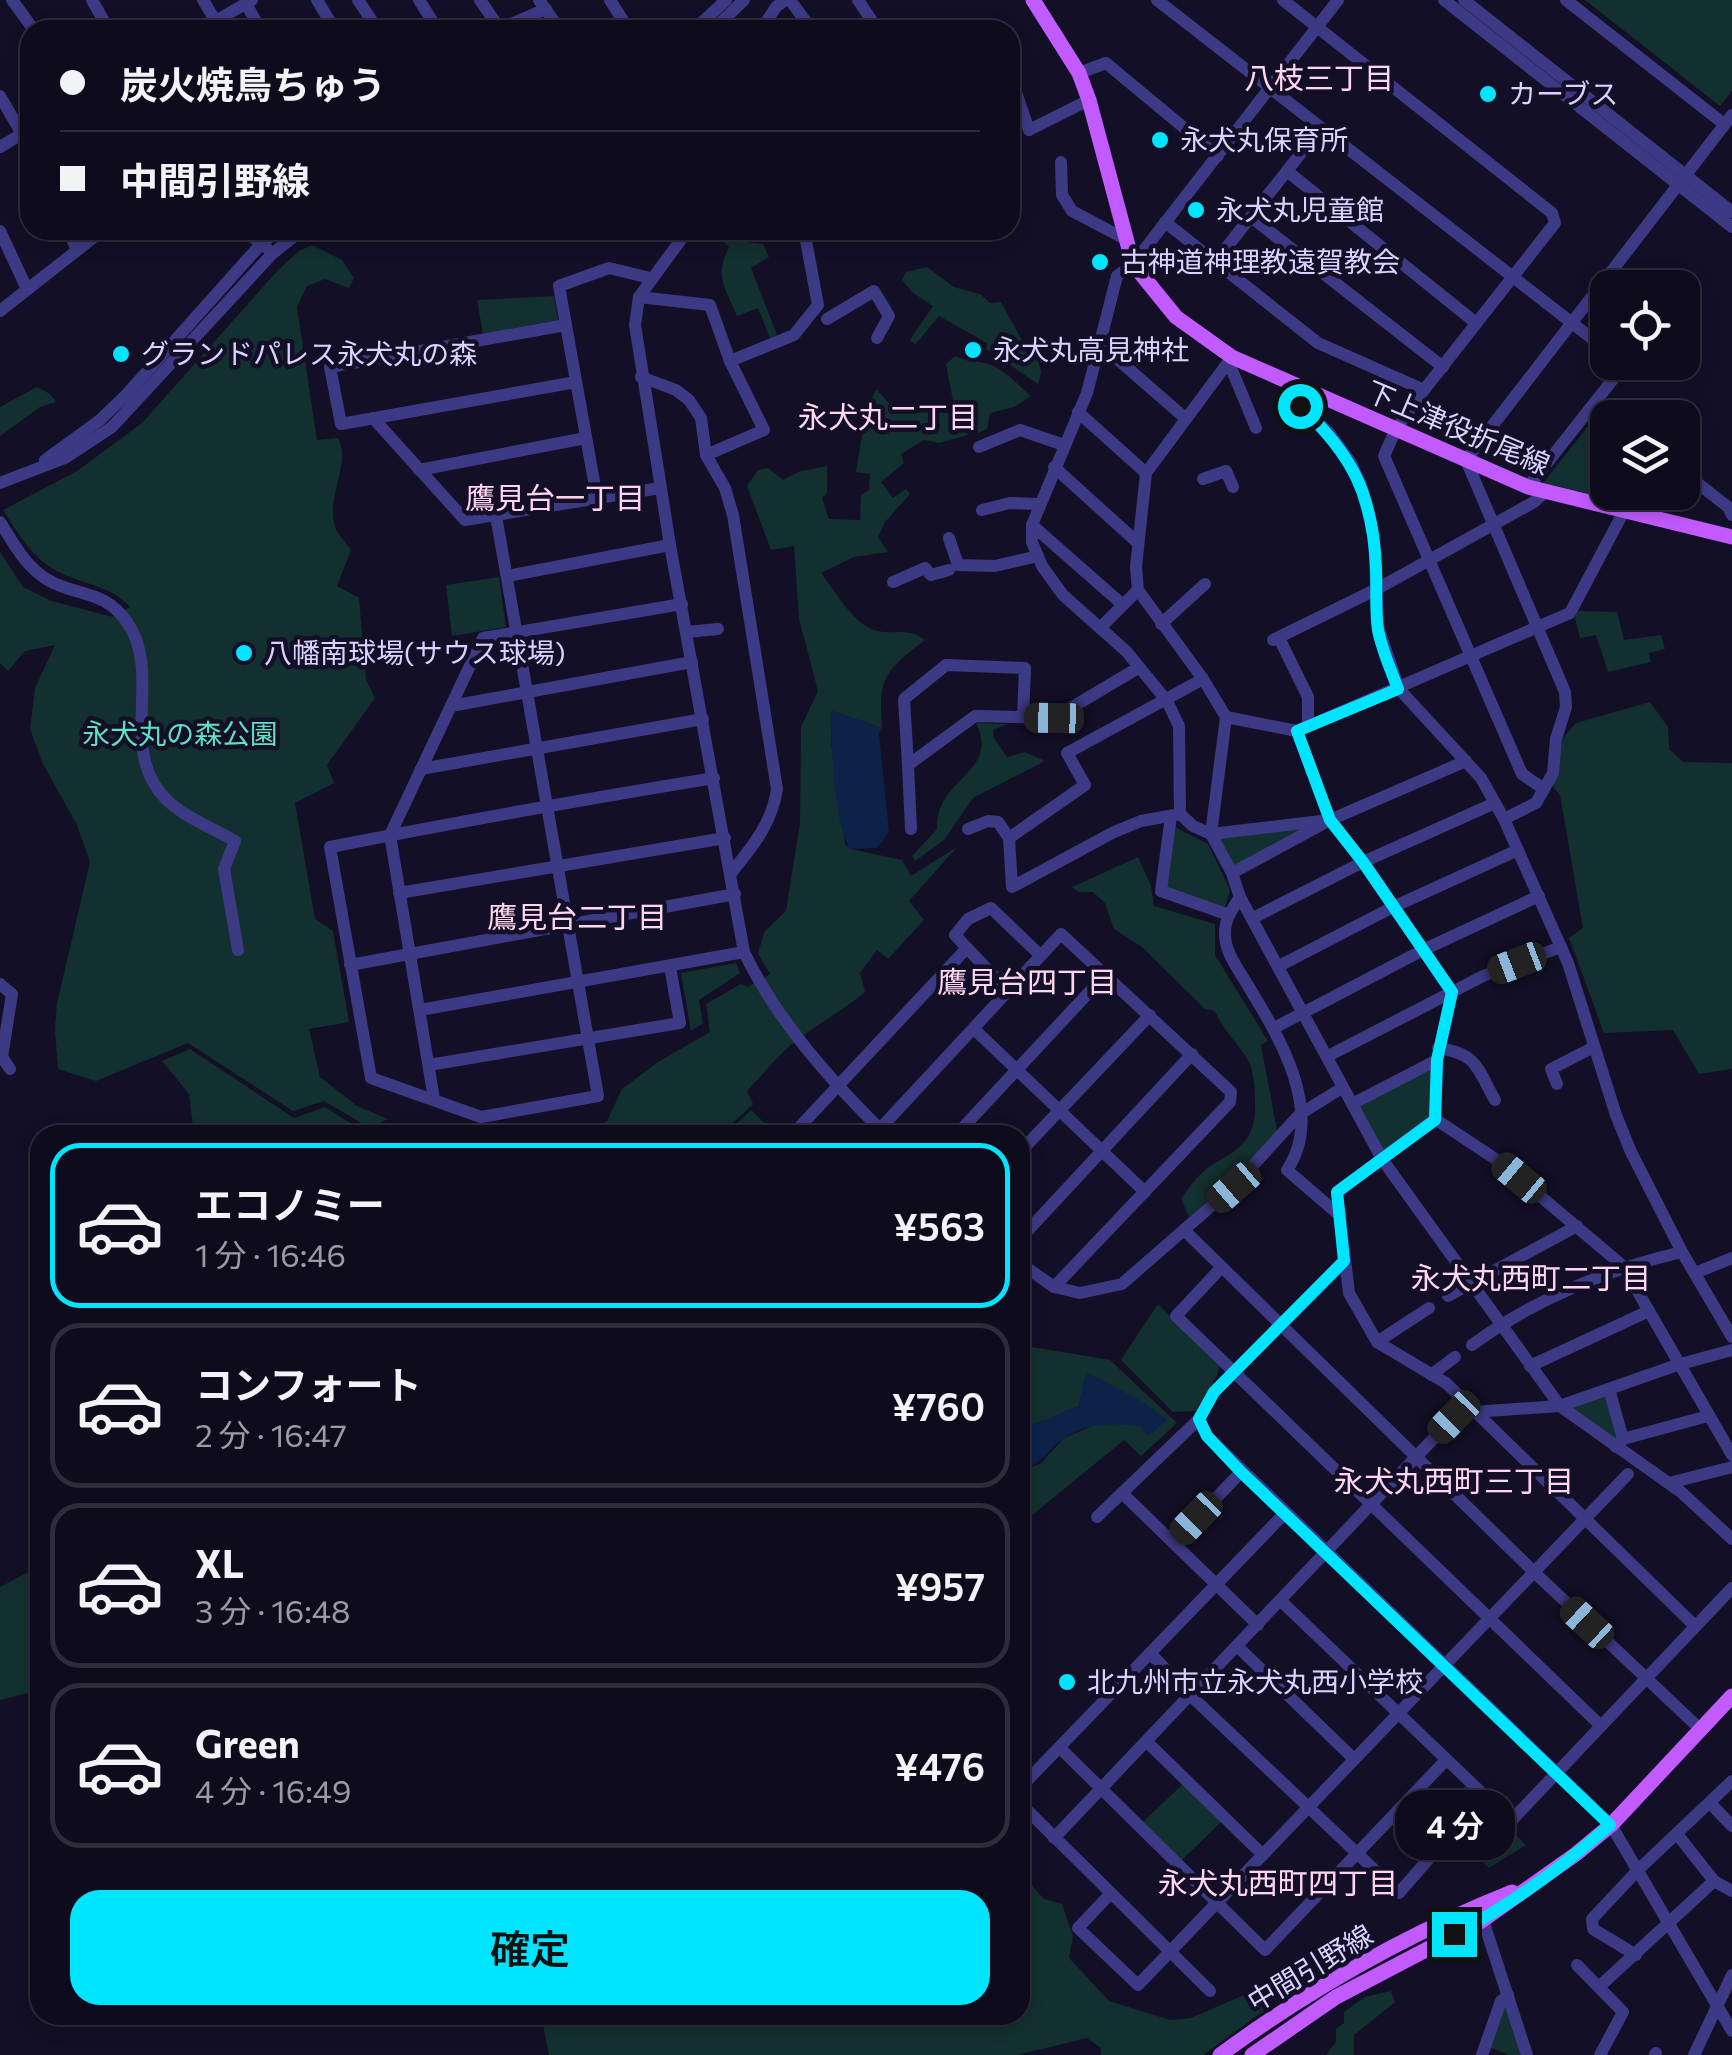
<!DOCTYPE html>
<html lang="ja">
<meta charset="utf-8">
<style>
body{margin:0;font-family:Commissioner,"Noto Sans JP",sans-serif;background:#1c1929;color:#f1f3f6;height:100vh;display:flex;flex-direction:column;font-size:38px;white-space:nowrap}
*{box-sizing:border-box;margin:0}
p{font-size:32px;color:#9b9ba3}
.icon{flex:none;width:55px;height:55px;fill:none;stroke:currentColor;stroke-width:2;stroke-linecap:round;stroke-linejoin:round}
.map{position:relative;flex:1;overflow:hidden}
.details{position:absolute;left:30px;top:1125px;width:1000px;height:900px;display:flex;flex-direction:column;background:#0e0b1c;border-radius:30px;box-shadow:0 5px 15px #0003,0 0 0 2px #2e2b3b}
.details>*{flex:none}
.banner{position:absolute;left:20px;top:20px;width:1000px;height:220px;border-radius:30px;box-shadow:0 5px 15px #0003,0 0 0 2px #2e2b3b;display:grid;align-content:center;height:220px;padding:0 40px;background:#0e0b1c}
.controls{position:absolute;left:1590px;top:270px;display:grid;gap:20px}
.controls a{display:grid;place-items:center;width:110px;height:110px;border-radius:20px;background:#0e0b1c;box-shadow:0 5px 15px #0003,0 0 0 2px #2e2b3b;font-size:50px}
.end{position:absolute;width:45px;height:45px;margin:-22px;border:12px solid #00e5ff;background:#111;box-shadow:0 0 0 5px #111}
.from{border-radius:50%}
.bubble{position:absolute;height:70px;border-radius:30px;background:#0e0b1c;box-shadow:0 5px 15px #0003,0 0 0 2px #2e2b3b;font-size:32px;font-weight:600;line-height:70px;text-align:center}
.car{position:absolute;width:30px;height:60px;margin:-30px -15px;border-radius:12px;box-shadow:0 0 8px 2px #0007;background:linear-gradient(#222 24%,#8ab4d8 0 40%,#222 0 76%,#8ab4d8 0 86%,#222 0)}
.banner b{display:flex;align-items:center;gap:35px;height:95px;font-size:38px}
.banner b+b{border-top:2px solid #2e2b3b}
.banner i{width:25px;height:25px;background:#f1f3f6}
ul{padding:18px 0 0;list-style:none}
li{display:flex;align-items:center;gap:30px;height:165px;margin:0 20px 15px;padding:0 20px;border:5px solid #2e2b3b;border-radius:30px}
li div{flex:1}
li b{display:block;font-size:38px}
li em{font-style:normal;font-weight:600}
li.active{border-color:#00e5ff}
li>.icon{width:90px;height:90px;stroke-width:1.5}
.cta{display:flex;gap:20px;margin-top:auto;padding:20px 40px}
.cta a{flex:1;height:115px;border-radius:30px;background:#00e5ff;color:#111;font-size:40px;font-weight:600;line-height:115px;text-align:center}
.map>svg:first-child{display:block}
.green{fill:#12302f}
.water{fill:#0c2248}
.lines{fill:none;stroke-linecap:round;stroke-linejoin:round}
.minor{stroke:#3d3a85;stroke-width:12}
.major{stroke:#c25bff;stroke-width:15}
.route{stroke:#00e5ff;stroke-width:12}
.poi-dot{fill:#00e5ff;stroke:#130f26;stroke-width:4}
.labels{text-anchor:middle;stroke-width:9;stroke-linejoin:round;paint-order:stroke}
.poi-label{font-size:28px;fill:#d9d4ff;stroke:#130f26;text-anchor:start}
.street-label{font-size:28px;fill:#d9d4ff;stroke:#130f26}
.park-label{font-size:28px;fill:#5fe0c0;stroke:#130f26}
.neighbourhood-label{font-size:30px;fill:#ffd6f0;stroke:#130f26}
</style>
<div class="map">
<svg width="1732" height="2055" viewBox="0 0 1732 2055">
<rect width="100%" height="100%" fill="#130f26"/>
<g class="green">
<polygon points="1585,0 1732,0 1732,91 1720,106"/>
<path d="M708 230H723L728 240 763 244 769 257 751 268 777 335 770 338 758 308 737 316C725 287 714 277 729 247Z"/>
<path d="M312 245 342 260 354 278 349 288 325 279 307 286 297 307 317 440 338 438C352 464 324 498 336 529 339 536 347 543 351 550L337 586 359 598 366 680 375 698 327 765 334 783 295 803 315 919 333 931 349 1022 309 1029 320 1077 357 1106 388 1119 370 1128 324 1101 293 1111 188 1043 96 1081 58 1069 55 1029 57 1003 90 862 77 825 43 764 30 729 35 688 55 645 25 651 8 671 0 663V552L23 587 51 601 113 617 130 607C111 586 86 585 61 573 33 560 19 535 3 510L77 471 142 423 278 270 299 251Z"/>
<polygon points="927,267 954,287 980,294 990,303 1001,302 1024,344 1038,358 1041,373 1038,384 986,349 987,343 939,316 915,345 910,340 933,306 912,292 902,280 906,272"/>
<polygon points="554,296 558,320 483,334 477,300"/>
<path d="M955 356C967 361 978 361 989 364 1004 369 1019 386 1031 396L1014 407 990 413 987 429 978 433C973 416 969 409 953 401L946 364Z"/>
<polygon points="37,387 50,394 56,402 40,407 0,436 0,407"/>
<path d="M876 389 899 414C928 413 956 402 968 435L939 443 924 440 901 454 904 463 881 482 893 498 906 489 910 494 885 522 878 537 888 552 854 557 821 573C835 591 855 627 878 631 898 635 906 627 925 640 885 671 878 677 882 728L832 711 831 742 845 844 851 849 902 860 911 876 957 847 909 901 924 920 888 959 877 950 860 973 865 992C842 1011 816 1025 792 1044 776 1057 762 1076 747 1091L753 1104 720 1135H579L607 1121 622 1089 658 1062 710 1032 706 1004 741 984 748 987 770 974 758 954 764 932 786 911 800 823 801 727 818 691 799 619 794 546 771 550 747 486 758 470 768 468 783 480 798 472 827 466V493L822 498 829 519 860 520 861 495 869 490 870 474 856 472 865 415Z"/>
<polygon points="1597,415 1607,423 1608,492 1615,493 1610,499 1543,483"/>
<polygon points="499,577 506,627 452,636 446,585"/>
<polygon points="1578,611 1617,612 1624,640 1661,635 1665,649 1649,653 1651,662 1608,672 1596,635 1580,638 1575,618"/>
<polygon points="1650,702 1668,727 1669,749 1683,762 1732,763 1732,1069 1699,1074 1673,1030 1604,1033 1569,938 1583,928 1560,795 1553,787 1563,738 1576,723"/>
<path d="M976 723 1007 724 993 730 994 738 1007 757 1025 752 1045 761 973 798 944 840 915 861 912 856 937 829C935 777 1001 773 976 723Z"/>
<polygon points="1175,827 1208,844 1230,890 1225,908 1167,889"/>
<polygon points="1308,827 1233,866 1217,837"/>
<path d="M1138 857 1151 886 1154 906 1215 924V955L1268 1041 1261 1045 1277 1130 1241 1171 1189 1217 1181 1199C1189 1187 1199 1173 1212 1165 1242 1148 1257 1138 1255 1100 1255 1089 1254 1073 1249 1062 1240 1045 1223 1031 1215 1011L1205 1009 1142 947 1114 929 1105 903 1093 892H1078L1072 887Z"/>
<polygon points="736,963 740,973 699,1000 703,1023 691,1031 681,973"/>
<polygon points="190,1049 294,1118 325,1107 369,1135 194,1135 189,1094 162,1061"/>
<polygon points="1434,1068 1433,1116 1383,1151 1358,1106"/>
<polygon points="751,1110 777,1135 725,1135"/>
<polygon points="1158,1304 1219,1366 1218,1374 1195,1411 1173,1412 1121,1360"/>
<polygon points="1020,1345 1110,1360 1177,1423 1141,1456 1124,1440 1020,1525 1020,1470 1040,1464 1064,1438 1102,1422 1141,1426 1166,1420 1086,1373 1079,1406 1020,1430"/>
<polygon points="1606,1395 1620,1438 1614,1440 1572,1407"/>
<polygon points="40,1566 40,1690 0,1700 0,1587"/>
<polygon points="1184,1783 1222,1821 1181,1861 1142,1823"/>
<polygon points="1465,1786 1526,1845 1489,1868 1437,1814"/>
<polygon points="1020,1872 1044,1899 1062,1904 1073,1936 1069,1958 1109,2001 1170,2020 1191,2018 1260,1988 1296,1957 1296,1965 1279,1984 1269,2007 1203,2055 1101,2055 1101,2048 1087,2038 1017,2055 549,2055 541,2015 1020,2015"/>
<polygon points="1391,1991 1395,2002 1354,2035 1354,2055 1326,2055 1336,2042 1336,2029 1344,2023 1344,2012 1365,1997"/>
<polygon points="1507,2005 1522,2055 1510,2055 1488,2047 1501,2010"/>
</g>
<g class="water">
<path d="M831 711 882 728 879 733 889 832 877 848 851 849C835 834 830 736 831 711Z"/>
<path d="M1086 1372 1145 1403 1167 1420 1147 1437 1141 1426C1113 1423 1089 1422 1064 1438 1044 1452 1048 1461 1020 1470V1430L1079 1406Z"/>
</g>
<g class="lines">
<g class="minor">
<polyline points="12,0 34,30"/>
<polyline points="92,0 109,30"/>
<polyline points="203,0 215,20"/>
<polyline points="317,0 335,30"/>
<polyline points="358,0 378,30"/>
<polyline points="419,0 438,30"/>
<polyline points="480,0 500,29"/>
<polyline points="539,0 560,30"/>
<polyline points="610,0 629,30"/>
<polyline points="790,0 812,30"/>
<polyline points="858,0 878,30"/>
<polyline points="1157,0 1608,351"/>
<polyline points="1283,0 1552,213 1555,223 1424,390 1396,429 1384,456 1522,774 1544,789"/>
<polyline points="1444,0 1732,227"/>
<polyline points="1464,0 1732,212"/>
<polyline points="1566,0 1724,124"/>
<polyline points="246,4 261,30"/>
<polyline points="200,30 252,0"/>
<polyline points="497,30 546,9"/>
<polyline points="694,30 726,0"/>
<polyline points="713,30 744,0"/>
<polyline points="761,30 776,7 785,0"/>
<polyline points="1079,73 1106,63 1218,156"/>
<polyline points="1010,75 1029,130 1089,100"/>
<polyline points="0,96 30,148"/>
<polyline points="0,147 28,130"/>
<polyline points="1061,162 1062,195 1072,211 1127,240"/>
<polyline points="1287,171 1476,323"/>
<polyline points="1251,217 1443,367"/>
<polyline points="1165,222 1318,343 1424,390"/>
<polyline points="68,230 77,250"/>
<polyline points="243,230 267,248"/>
<path d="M688 230 639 297 635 325 670 545 744 952C777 1021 832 1082 886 1135"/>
<polyline points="0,231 27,289"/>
<polyline points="1215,262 1320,129"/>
<polyline points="639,297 710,305 730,361 764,430 706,455"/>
<polyline points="0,311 103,230"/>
<polyline points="827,319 874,291 889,316 877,338"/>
<polyline points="566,325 330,367 341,424 576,382"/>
<polyline points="1100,344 1185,418"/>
<polyline points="1232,357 1146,473 1136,567 1138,590 1203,679 1226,717 1211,834 1232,873 1240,897 1382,1159 1560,1406 1681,1492 1732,1539"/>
<polyline points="730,361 794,335 818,305 804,230"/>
<polyline points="1229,363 1256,428"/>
<path d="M641 377 676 390 689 400 701 418 706 455 725 488 733 515 777 789C772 823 753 846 731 873"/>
<polyline points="1288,382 1291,395 1330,434 1351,463 1361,485 1374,537 1378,627 1399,689 1481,778 1504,819 1568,963 1616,1115 1631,1152 1682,1252 1732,1337"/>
<polyline points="1597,401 1617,418"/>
<polyline points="1078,412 1146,473"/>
<polyline points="373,418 465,520 660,488"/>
<polyline points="979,447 1020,430 1064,445"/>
<polyline points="45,460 100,420 126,395 262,243 279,230"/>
<polyline points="1054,467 1138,543"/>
<polyline points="419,470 586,438"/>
<polyline points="1682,471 1728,507 1732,515"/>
<polyline points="1203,479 1226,471 1233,487"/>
<polyline points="0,483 65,458 112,427 272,254 302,230"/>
<polyline points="1528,487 1625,364 1622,362"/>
<polyline points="597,498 559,286 609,268 650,278"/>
<polyline points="982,510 1010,503 1039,504"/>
<path d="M496 516C530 709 564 902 598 1096L481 1117 371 1078 330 847C457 822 586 799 714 778"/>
<path d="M0 522C14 544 25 566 48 580 77 597 104 589 127 622 163 673 118 748 164 797 181 816 213 828 235 841L224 869 238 950"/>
<polyline points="1032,525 1123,605"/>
<polyline points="949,538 958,565 995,566 1038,556"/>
<polyline points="507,576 670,545"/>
<polyline points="893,582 925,568 931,575 949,570"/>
<polyline points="1161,624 1205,584"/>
<polyline points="1100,628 1138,590"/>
<polyline points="687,632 718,629"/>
<polyline points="1279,638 1308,697 1308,725"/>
<polyline points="1273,640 1377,589 1534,502 1544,493"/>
<polyline points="451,706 692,662"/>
<polyline points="1226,717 1297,731 1570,613 1623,513"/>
<polyline points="1297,731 1330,820 1363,862 1452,992 1437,1060 1435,1119"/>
<polyline points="908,765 904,699 946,665 1025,668 1023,717"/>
<polyline points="421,769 703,719"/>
<polyline points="1180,814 1141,821 1114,832 1012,887 1009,838 1085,785 1067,753 1203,679"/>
<polyline points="1171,816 1161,891 1229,915"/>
<polyline points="1504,819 1536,803 1553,773 1556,739 1566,707 1565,692 1466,460 1732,115"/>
<polyline points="1330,820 1211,834 1193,826 1180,814 1179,726 1167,701 1126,651 1063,595 1042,566 1032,542 1032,525 1087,393 1117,276 1133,264 1338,0"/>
<polyline points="911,829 908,765 975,716 1054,718 1138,668"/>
<polyline points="968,829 988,821 998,822 1009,838"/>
<polyline points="1232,873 1330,820 1466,761"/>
<polyline points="399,893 725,838"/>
<path d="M1240 897C1233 908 1225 919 1225 932 1224 953 1240 971 1250 989 1280 1038 1325 1114 1287 1170L1338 1214"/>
<polyline points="1253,918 1363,862 1495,803"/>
<polyline points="967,948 955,935 968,919 991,908 1040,955"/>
<polyline points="350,965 735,894"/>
<polyline points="1279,966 1393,907 1518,850"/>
<polyline points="0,984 12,994 2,1057 10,1069"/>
<polyline points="420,1010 744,952"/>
<polyline points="1274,1028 1423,950 1539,896"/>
<polyline points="974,1029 1145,1192"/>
<path d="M1438 1048C1478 1054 1476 1067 1495 1100"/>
<polyline points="1328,1056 1483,976 1561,947"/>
<polyline points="429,1065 680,1023 670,967"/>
<polyline points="1557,1084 1551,1069 1594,1047"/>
<polyline points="434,1099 390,835 483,638 682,604"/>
<polyline points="1352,1104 1437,1060"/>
<polyline points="1435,1119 1337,1192 1349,1293 1377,1342 1446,1383 1695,1626"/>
<polyline points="1435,1119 1500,1162 1623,1266 1732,1455"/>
<polyline points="877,1132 1061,934 1231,1092 1230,1102 1054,1287"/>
<polyline points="792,1135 967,948 1008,991"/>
<polyline points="956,1135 1106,974"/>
<polyline points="1020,1152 1150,1015"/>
<polyline points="1184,1230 1534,1572 1700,1729"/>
<polyline points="1020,1239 1192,1054"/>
<polyline points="1345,1261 1214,1392 1199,1419 1207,1436 1611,1825 1732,2031"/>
<polyline points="1020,1263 1054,1287 1080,1293 1122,1284 1233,1187 1300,1114 1342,1088"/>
<polyline points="1220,1269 1176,1316 1601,1726"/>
<polyline points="1695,1273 1732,1258"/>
<polyline points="1448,1296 1577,1226"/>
<polyline points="1377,1342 1429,1308"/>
<path d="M1472 1345C1533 1300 1608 1269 1682 1252"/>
<polyline points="1530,1366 1649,1311"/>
<polyline points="1431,1375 1455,1357"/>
<polyline points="1609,1389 1623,1439"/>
<polyline points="1473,1412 1560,1406 1677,1365 1732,1350"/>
<polyline points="1616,1447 1623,1439 1708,1416"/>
<polyline points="1669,1483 1732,1467"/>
<polyline points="1122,1493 1258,1625"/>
<polyline points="1097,1517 1199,1419"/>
<polyline points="1174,1542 1241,1472"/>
<polyline points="1282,1602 1511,1821 1732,1588"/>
<polyline points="1238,1647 1354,1759"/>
<polyline points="1150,1653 1190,1695 1399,1893 1451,1833"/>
<polyline points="1147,1742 1263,1855"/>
<polyline points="1060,1748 1265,1950 1446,1760"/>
<polyline points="1020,1788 1285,1513"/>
<polyline points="1020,1803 1210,1991"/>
<polyline points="1710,1803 1732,1826"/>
<polyline points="1677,1834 1714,1881 1732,1891"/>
<polyline points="1054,1838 1454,1417"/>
<polyline points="1111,1893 1078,1928 1138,1985 1628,1474"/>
<polyline points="1483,1920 1527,2055"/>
<polyline points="1636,1955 1593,1929 1592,1919 1638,1870 1732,1781"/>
<polyline points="1577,1965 1623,2012 1600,2055"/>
<polyline points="1600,1986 1714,1881"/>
<polyline points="1482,2055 1501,2001 1508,1995"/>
<polyline points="1655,2055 1656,2053"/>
<polyline points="1694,2055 1732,1975"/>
</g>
<g class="major">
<polyline points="1033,0 1079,73 1089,100 1133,264 1176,317 1232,357 1528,487 1732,537"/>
<path d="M1220 2055C1310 1989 1409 1933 1512 1892"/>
<polyline points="1252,2055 1336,1997 1483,1920 1576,1854 1611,1825 1732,1696"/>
</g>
</g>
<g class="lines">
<path class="route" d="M1300 406C1353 455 1373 496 1376 568 1377 589 1375 611 1378 630 1382 651 1391 670 1398 689L1297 731 1330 820 1363 862 1452 992 1437 1060 1435 1120 1337 1192 1344 1261 1214 1392 1199 1419 1207 1436 1241 1472 1610 1825C1563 1866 1511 1906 1454 1934"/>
</g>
<g class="poi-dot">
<circle cx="1488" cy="94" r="10"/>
<circle cx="1160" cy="140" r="10"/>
<circle cx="1196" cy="210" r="10"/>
<circle cx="1100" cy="262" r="10"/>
<circle cx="973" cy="350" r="10"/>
<circle cx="121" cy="354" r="10"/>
<circle cx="244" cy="653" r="10"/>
<circle cx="1067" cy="1682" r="10"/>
</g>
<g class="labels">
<g class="poi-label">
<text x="1508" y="104">カーブス</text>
<text x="1180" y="150">永犬丸保育所</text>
<text x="1216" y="220">永犬丸児童館</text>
<text x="1120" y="272">古神道神理教遠賀教会</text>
<text x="993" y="360">永犬丸高見神社</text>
<text x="141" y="364">グランドパレス永犬丸の森</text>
<text x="264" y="663">八幡南球場(サウス球場)</text>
<text x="1087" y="1692">北九州市立永犬丸西小学校</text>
</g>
<g class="street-label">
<text transform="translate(1458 428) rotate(23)" y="10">下上津役折尾線</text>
<text transform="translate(1310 1968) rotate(-31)" y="10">中間引野線</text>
</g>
<g class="park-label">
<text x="180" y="744">永犬丸の森公園</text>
</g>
<g class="neighbourhood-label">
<text x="1319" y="89">八枝三丁目</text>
<text x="888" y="428">永犬丸二丁目</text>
<text x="555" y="509">鷹見台一丁目</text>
<text x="577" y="928">鷹見台二丁目</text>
<text x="1027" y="993">鷹見台四丁目</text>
<text x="1531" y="1289">永犬丸西町二丁目</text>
<text x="1454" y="1492">永犬丸西町三丁目</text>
<text x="1278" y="1894">永犬丸西町四丁目</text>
</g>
</g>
</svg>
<div class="controls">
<a><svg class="icon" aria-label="locate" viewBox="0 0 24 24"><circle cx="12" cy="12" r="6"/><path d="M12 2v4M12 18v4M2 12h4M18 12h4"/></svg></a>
<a><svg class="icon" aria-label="layers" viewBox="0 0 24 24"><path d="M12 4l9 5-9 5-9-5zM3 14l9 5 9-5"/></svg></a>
</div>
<i class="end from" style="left:1300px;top:406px"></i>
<i class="end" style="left:1454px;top:1934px"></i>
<div class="bubble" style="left:1395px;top:1790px;width:120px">4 分</div>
<i class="car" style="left:1054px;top:718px;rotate:271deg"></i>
<i class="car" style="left:1517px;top:963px;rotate:249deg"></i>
<i class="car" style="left:1519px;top:1178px;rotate:310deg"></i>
<i class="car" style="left:1234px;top:1187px;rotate:229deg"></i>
<i class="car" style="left:1454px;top:1417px;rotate:224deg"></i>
<i class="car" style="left:1196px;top:1518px;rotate:224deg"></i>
<i class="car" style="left:1587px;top:1623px;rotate:313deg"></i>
<div class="banner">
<b><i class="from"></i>炭火焼鳥ちゅう</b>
<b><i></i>中間引野線</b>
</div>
<section class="details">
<ul>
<li class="active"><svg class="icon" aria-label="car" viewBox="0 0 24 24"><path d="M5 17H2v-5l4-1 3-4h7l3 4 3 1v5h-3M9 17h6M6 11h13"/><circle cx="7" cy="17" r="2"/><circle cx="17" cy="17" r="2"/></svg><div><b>エコノミー</b><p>1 分 · 16:46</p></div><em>¥563</em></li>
<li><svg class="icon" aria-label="car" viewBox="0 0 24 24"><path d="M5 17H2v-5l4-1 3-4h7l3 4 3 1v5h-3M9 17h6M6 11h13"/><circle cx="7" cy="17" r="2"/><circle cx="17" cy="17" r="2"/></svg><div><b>コンフォート</b><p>2 分 · 16:47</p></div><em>¥760</em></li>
<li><svg class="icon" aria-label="car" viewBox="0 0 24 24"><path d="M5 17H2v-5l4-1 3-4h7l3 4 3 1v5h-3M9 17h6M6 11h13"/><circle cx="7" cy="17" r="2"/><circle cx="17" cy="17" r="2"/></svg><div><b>XL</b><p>3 分 · 16:48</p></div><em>¥957</em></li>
<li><svg class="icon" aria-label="car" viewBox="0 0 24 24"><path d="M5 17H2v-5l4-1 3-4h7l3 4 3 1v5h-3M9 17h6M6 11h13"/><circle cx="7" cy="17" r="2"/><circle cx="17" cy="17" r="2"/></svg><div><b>Green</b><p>4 分 · 16:49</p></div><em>¥476</em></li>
</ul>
<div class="cta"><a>確定</a></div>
</section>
</div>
